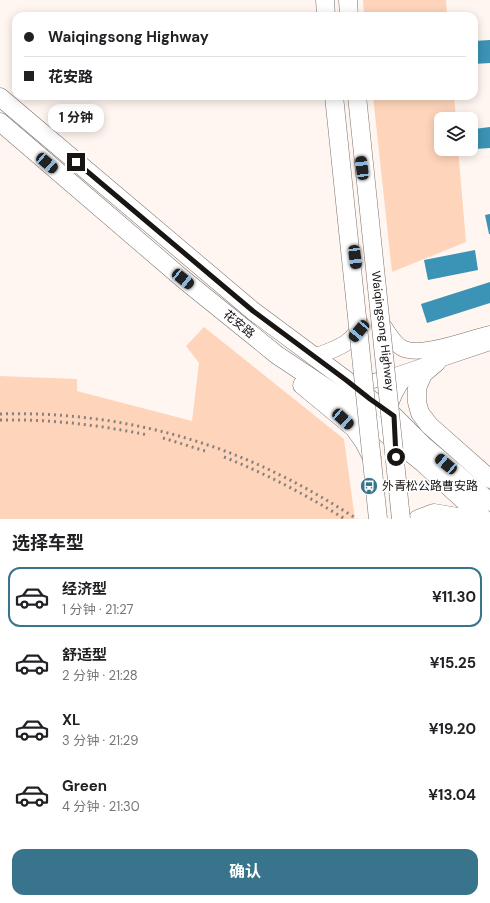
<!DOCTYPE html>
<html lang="zh">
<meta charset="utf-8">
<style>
body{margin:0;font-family:"DM Sans","Noto Sans SC",sans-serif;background:#f2f2f2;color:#202124;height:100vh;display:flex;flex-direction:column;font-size:15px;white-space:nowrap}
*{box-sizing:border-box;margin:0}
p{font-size:13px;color:#757577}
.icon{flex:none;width:22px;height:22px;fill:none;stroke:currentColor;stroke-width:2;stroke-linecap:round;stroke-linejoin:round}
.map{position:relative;height:519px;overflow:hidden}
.drawer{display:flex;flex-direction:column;background:#fff;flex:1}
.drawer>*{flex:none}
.banner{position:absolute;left:12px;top:12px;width:466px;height:88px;border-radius:12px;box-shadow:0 2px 10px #0003;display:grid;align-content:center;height:88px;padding:0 12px;background:#fff}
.fabs{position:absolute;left:434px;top:112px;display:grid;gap:8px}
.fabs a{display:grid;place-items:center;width:44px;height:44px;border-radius:8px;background:#fff;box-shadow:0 2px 10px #0003;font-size:20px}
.end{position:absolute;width:18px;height:18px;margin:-9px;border:5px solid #181513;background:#fff;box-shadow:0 0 0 2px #fff}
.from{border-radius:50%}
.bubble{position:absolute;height:28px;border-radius:12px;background:#fff;box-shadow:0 2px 10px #0003;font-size:13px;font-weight:700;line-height:28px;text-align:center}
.car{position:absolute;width:12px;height:24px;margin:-12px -6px;border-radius:5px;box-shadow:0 0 3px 1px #0007;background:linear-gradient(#222 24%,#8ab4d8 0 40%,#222 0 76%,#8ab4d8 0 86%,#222 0)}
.banner b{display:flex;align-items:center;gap:14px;height:38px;font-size:15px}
.banner b+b{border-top:1px solid #e0e0e0}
.banner i{width:10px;height:10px;background:#202124}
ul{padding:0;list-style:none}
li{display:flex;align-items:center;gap:12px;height:60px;margin:0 8px 6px;padding:0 4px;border:2px solid transparent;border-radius:12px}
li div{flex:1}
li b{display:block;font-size:15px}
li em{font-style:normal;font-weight:700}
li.on{border-color:#38748c}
li>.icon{width:36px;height:36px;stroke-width:1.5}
h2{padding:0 12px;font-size:18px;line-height:48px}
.action{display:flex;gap:8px;margin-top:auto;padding:8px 12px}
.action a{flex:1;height:46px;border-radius:12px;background:#38748c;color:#fff;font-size:16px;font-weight:700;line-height:46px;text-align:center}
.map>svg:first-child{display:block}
.green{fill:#fed5bb}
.building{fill:#3b93b5}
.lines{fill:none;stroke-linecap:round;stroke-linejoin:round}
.secondary-casing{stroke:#7a726e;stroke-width:15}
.primary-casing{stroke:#7a726e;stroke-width:17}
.highway-casing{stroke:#7a726e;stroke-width:19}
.secondary{stroke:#fff;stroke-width:14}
.primary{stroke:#fff;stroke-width:16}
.highway{stroke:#fff;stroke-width:18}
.rail{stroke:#87827e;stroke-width:3;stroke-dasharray:2 4;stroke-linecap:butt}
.highway-bridge-casing{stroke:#7a726e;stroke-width:19;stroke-linecap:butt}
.highway-bridge{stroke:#fff;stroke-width:18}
.route{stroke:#181513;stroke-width:5}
.labels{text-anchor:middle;stroke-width:3;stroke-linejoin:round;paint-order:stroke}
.street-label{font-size:12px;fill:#181513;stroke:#fff}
.poi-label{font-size:12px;fill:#181513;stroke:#fff;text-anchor:start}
</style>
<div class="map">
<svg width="490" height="519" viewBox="0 0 490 519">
<rect width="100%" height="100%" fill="#fff6f1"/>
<g class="green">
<polygon points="363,0 446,0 447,16 364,16"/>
<polygon points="373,96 454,96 456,119 441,119 441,149 458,149 466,242 392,272"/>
<polygon points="204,327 344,439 355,519 0,519 0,376 77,379 77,391 192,421 199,363 186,346"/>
</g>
<g class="building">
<polygon points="490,40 490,63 474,64 474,41"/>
<polygon points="490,127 490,148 475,149 474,129"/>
<polygon points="490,214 490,234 489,234 485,215"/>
<polygon points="475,250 478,270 428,280 424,260"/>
<polygon points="490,282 490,303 427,323 421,304"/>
</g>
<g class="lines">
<defs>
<g id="secondary">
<polyline points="355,381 369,382 389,377 490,343"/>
<path d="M392 402C397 388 403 380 414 370"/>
</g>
<g id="primary">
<path d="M382 324C388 332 393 343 402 348 421 358 468 339 490 334"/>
<path d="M314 357C332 350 356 344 360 323"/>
</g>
<g id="highway">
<polyline points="325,0 326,16"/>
<polyline points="348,0 349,16"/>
<polyline points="0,97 253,311 346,380 370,399 394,416 423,445 490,502"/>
<polyline points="0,122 183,279 277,355 346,401 373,423 423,463 484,519"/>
<polyline points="437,362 423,374 417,388 417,402 420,413 429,425 490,479"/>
<polyline points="302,385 354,428 364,442 372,458"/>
<polyline points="418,519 434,513 470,519"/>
</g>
</defs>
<use href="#secondary" class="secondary-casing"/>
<use href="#primary" class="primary-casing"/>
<use href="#highway" class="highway-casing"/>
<use href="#secondary" class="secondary"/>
<use href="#primary" class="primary"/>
<use href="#highway" class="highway"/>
<g class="rail">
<path d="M0 414C96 411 194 432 280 475 307 488 332 503 357 519"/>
<path d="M0 420C50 419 99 425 148 435"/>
<polyline points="163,438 205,451"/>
<path d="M224 457C267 474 306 495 345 519"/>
</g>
<defs>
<g id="highway-bridge">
<polyline points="334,96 378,519"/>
<polyline points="357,96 401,519"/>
</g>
</defs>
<use href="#highway-bridge" class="highway-bridge-casing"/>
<use href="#highway-bridge" class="highway-bridge"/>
</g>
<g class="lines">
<polyline class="route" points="76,162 253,311 346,380 370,399 394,416 396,457"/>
</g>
<defs>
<symbol id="bus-disc" viewBox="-11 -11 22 22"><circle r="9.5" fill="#38748c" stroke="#fff"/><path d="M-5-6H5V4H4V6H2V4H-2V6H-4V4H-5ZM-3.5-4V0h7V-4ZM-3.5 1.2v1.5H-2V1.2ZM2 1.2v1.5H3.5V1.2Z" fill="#fff"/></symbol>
</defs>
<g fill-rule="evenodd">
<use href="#bus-disc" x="359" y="476" width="20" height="20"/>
</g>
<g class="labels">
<g class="street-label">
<text transform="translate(239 324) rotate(39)" y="4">花安路</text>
<text transform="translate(383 331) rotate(83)" y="4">Waiqingsong Highway</text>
</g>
<g class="poi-label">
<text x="382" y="490">外青松公路曹安路</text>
</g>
</g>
</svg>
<div class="fabs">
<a><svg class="icon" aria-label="layers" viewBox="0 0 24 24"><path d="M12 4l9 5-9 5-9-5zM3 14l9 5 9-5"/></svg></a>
</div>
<i class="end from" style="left:396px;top:457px"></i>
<i class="end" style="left:76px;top:162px"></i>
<div class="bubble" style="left:48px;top:104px;width:56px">1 分钟</div>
<i class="car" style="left:47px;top:163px;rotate:131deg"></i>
<i class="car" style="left:362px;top:168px;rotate:353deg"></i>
<i class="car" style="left:355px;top:257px;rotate:173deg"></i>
<i class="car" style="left:183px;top:279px;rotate:129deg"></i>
<i class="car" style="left:359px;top:331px;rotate:220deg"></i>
<i class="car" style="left:343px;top:419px;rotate:132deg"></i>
<i class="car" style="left:446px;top:464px;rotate:310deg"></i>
<div class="banner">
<b><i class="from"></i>Waiqingsong Highway</b>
<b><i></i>花安路</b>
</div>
</div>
<section class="drawer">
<h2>选择车型</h2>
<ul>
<li class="on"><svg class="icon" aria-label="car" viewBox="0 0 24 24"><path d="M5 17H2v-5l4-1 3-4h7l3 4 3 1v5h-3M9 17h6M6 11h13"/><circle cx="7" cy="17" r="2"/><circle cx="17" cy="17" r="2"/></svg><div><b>经济型</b><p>1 分钟 · 21:27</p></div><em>¥11.30</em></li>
<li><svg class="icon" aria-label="car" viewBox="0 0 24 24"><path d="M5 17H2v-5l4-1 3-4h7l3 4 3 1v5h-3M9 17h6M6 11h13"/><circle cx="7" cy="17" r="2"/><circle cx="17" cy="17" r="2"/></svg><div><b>舒适型</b><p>2 分钟 · 21:28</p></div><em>¥15.25</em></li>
<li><svg class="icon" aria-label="car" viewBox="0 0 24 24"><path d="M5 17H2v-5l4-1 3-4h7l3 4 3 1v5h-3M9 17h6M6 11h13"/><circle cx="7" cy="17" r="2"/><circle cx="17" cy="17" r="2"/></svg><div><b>XL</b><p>3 分钟 · 21:29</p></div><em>¥19.20</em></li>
<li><svg class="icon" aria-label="car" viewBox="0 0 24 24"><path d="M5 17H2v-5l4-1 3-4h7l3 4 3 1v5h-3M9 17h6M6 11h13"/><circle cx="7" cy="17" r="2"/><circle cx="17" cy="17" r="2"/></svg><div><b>Green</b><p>4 分钟 · 21:30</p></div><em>¥13.04</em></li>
</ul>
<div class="action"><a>确认</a></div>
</section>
